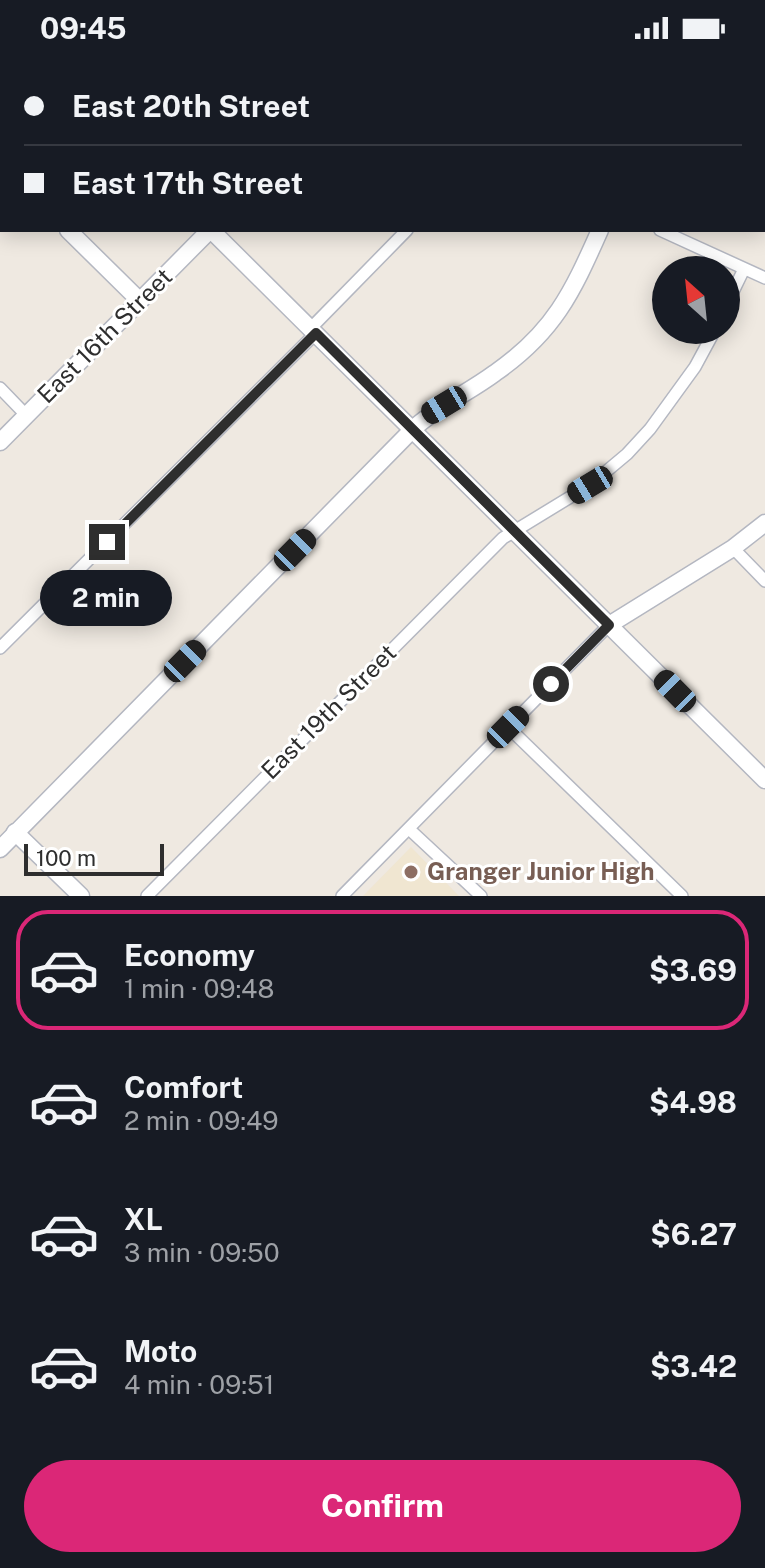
<!DOCTYPE html>
<meta charset="utf-8">
<style>
body{margin:0;font-family:"Public Sans",sans-serif;background:#20242c;color:#f1f3f6;height:100vh;display:flex;flex-direction:column;font-size:30px;white-space:nowrap}
*{box-sizing:border-box;margin:0}
p{font-size:26px;color:#9ea1a6}
.icon{flex:none;width:44px;height:44px;fill:none;stroke:currentColor;stroke-width:2;stroke-linecap:round;stroke-linejoin:round}
.map{position:relative;height:840px;overflow:hidden}
.panel{display:flex;flex-direction:column;background:#171b24;flex:1}
.panel>*{flex:none}
.top-card{position:absolute;left:0px;top:0px;width:766px;height:176px;box-shadow:0 4px 20px #0003;display:grid;align-content:center;height:176px;padding:0 24px;background:#171b24}
.needle{width:52px;rotate:333deg}
.controls{position:absolute;left:652px;top:200px;display:grid;gap:16px}
.controls a{display:grid;place-items:center;width:88px;height:88px;border-radius:50%;background:#171b24;box-shadow:0 4px 20px #0003;font-size:40px}
.scale{position:absolute;left:24px;bottom:20px;width:140px;box-sizing:border-box;padding-left:8px;border:4px solid #2e2e2e;border-top:0;font-size:22px;line-height:28px;white-space:nowrap;color:#2e2e2e;-webkit-text-stroke:6px #fff;paint-order:stroke}
.end{position:absolute;width:36px;height:36px;margin:-18px;border:10px solid #2e2e2e;background:#fff;box-shadow:0 0 0 4px #fff}
.from{border-radius:50%}
.bubble{position:absolute;height:56px;border-radius:28px;background:#171b24;box-shadow:0 4px 20px #0003;font-size:26px;font-weight:700;line-height:56px;text-align:center}
.car{position:absolute;width:24px;height:48px;margin:-24px -12px;border-radius:10px;box-shadow:0 0 6px 2px #0007;background:linear-gradient(#222 24%,#8ab4d8 0 40%,#222 0 76%,#8ab4d8 0 86%,#222 0)}
.top-card b{display:flex;align-items:center;gap:28px;height:76px;font-size:30px}
.top-card b+b{border-top:2px solid #363941}
.top-card i{width:20px;height:20px;background:#f1f3f6}
ul{padding:14px 0 0;list-style:none}
li{display:flex;align-items:center;gap:24px;height:120px;margin:0 16px 12px;padding:0 8px;border:4px solid transparent;border-radius:32px}
li div{flex:1}
li b{display:block;font-size:30px}
li em{font-style:normal;font-weight:700}
li.on{border-color:#db2777}
li>.icon{width:72px;height:72px;stroke-width:1.5}
.action{display:flex;gap:16px;margin-top:auto;padding:16px 24px}
.action a{flex:1;height:92px;border-radius:48px;background:#db2777;color:#fff;font-size:32px;font-weight:700;line-height:92px;text-align:center}
.status{display:flex;justify-content:space-between;align-items:center;height:56px;padding:0 40px;background:#171b24;direction:ltr}
.status svg{height:22px;fill:currentColor}
.map>svg:first-child{display:block}
.education{fill:#f0e6d1}
.lines{fill:none;stroke-linecap:round;stroke-linejoin:round}
.street-casing{stroke:#b4b7c1;stroke-width:14}
.secondary-casing{stroke:#b4b7c1;stroke-width:19}
.street{stroke:#fff;stroke-width:11}
.secondary{stroke:#fff;stroke-width:16}
.route{stroke:#2e2e2e;stroke-width:10}
.education-dot{fill:#8d6e63;stroke:#fff;stroke-width:3}
.labels{text-anchor:middle;stroke-width:6;stroke-linejoin:round;paint-order:stroke}
.street-label{font-size:24px;fill:#2e2e2e;stroke:#fff}
.education-label{font-size:24px;font-weight:bold;fill:#785e54;stroke:#fff;text-anchor:start}
</style>
<div class="status"><b>09:45</b><svg viewBox="0 0 49 12"><path d="M0 12V9h3v3zM5 12V6h3v6zM10 12V3h3v9zM15 12V0h3v12zM26 1h20v11H26zM47 4h2v5h-2z"/></svg></div>
<div class="map">
<svg width="765" height="840" viewBox="0 0 765 840">
<rect width="100%" height="100%" fill="#efe9e1"/>
<polygon class="education" points="411,791 459,840 363,840"/>
<g class="lines">
<defs>
<g id="street">
<polyline points="116,0 118,2"/>
<polyline points="459,0 461,2"/>
<polyline points="161,2 163,0"/>
<polyline points="545,2 546,0"/>
<polyline points="764,72 765,73"/>
<polyline points="660,174 765,222"/>
<polyline points="726,250 744,213"/>
<polyline points="311,272 407,174"/>
<polyline points="0,332 26,359"/>
<polyline points="733,492 765,525"/>
<polyline points="0,592 316,277"/>
<polyline points="508,671 682,840"/>
<polyline points="409,773 481,840"/>
<polyline points="147,840 503,482 590,429 627,398 650,373 695,311 715,274"/>
<polyline points="342,840 609,569"/>
</g>
<g id="secondary">
<polyline points="380,2 382,0"/>
<polyline points="679,2 680,0"/>
<polyline points="0,106 2,108"/>
<polyline points="68,174 140,245"/>
<polyline points="211,174 765,724"/>
<polyline points="0,386 210,174"/>
<polyline points="609,569 733,492 765,467"/>
<polyline points="15,776 81,840"/>
<path d="M0 793 413 373C438 350 468 337 495 317 554 276 572 237 600 174"/>
</g>
</defs>
<use href="#street" class="street-casing"/>
<use href="#secondary" class="secondary-casing"/>
<use href="#street" class="street"/>
<use href="#secondary" class="secondary"/>
</g>
<g class="lines">
<polyline class="route" points="107,486 316,277 609,569 551,628"/>
</g>
<circle class="education-dot" cx="411" cy="816" r="8"/>
<g class="labels">
<g class="street-label">
<text transform="translate(105 280) rotate(-45)" y="8">East 16th Street</text>
<text transform="translate(329 656) rotate(-45)" y="8">East 19th Street</text>
</g>
<g class="education-label">
<text x="427" y="824">Granger Junior High</text>
</g>
</g>
</svg>
<div class="controls">
<a><svg class="needle" viewBox="-14 -14 28 28"><path d="M0-13l5 13h-10z" fill="#e53935"/><path d="M0 13l5-13h-10z" fill="#9ea1a6"/></svg></a>
</div>
<div class="scale">100 m</div>
<i class="end from" style="left:551px;top:628px"></i>
<i class="end" style="left:107px;top:486px"></i>
<div class="bubble" style="left:40px;top:514px;width:132px">2 min</div>
<i class="car" style="left:444px;top:349px;rotate:239deg"></i>
<i class="car" style="left:590px;top:429px;rotate:239deg"></i>
<i class="car" style="left:295px;top:494px;rotate:45deg"></i>
<i class="car" style="left:185px;top:605px;rotate:45deg"></i>
<i class="car" style="left:675px;top:635px;rotate:315deg"></i>
<i class="car" style="left:508px;top:671px;rotate:45deg"></i>
<div class="top-card">
<b><i class="from"></i>East 20th Street</b>
<b><i></i>East 17th Street</b>
</div>
</div>
<section class="panel">
<ul>
<li class="on"><svg class="icon" aria-label="car" viewBox="0 0 24 24"><path d="M5 17H2v-5l4-1 3-4h7l3 4 3 1v5h-3M9 17h6M6 11h13"/><circle cx="7" cy="17" r="2"/><circle cx="17" cy="17" r="2"/></svg><div><b>Economy</b><p>1 min · 09:48</p></div><em>$3.69</em></li>
<li><svg class="icon" aria-label="car" viewBox="0 0 24 24"><path d="M5 17H2v-5l4-1 3-4h7l3 4 3 1v5h-3M9 17h6M6 11h13"/><circle cx="7" cy="17" r="2"/><circle cx="17" cy="17" r="2"/></svg><div><b>Comfort</b><p>2 min · 09:49</p></div><em>$4.98</em></li>
<li><svg class="icon" aria-label="car" viewBox="0 0 24 24"><path d="M5 17H2v-5l4-1 3-4h7l3 4 3 1v5h-3M9 17h6M6 11h13"/><circle cx="7" cy="17" r="2"/><circle cx="17" cy="17" r="2"/></svg><div><b>XL</b><p>3 min · 09:50</p></div><em>$6.27</em></li>
<li><svg class="icon" aria-label="car" viewBox="0 0 24 24"><path d="M5 17H2v-5l4-1 3-4h7l3 4 3 1v5h-3M9 17h6M6 11h13"/><circle cx="7" cy="17" r="2"/><circle cx="17" cy="17" r="2"/></svg><div><b>Moto</b><p>4 min · 09:51</p></div><em>$3.42</em></li>
</ul>
<div class="action"><a>Confirm</a></div>
</section>
